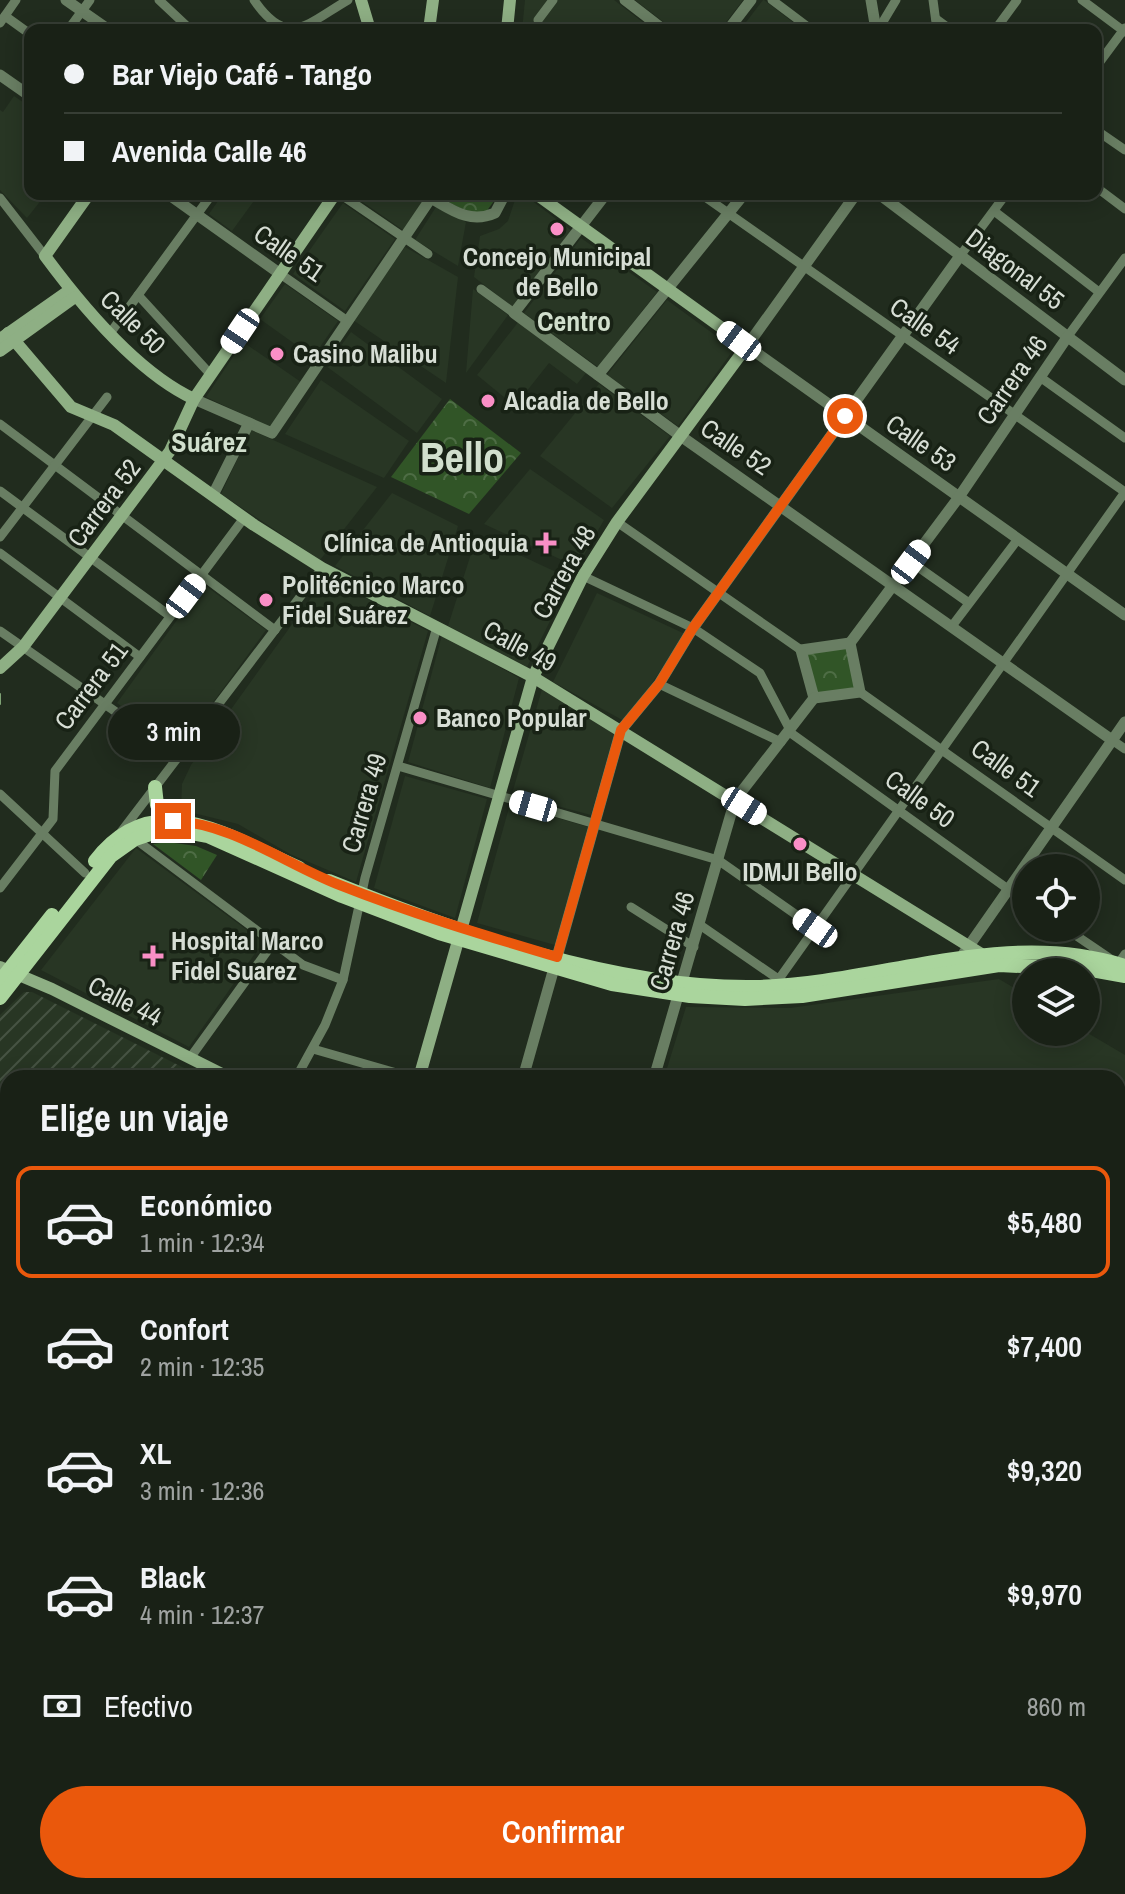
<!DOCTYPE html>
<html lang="es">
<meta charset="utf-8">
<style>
body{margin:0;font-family:"Archivo Narrow",sans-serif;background:#262e23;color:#f1f3f6;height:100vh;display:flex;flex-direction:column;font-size:30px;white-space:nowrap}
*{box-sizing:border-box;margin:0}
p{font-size:26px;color:#9fa3a1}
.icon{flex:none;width:44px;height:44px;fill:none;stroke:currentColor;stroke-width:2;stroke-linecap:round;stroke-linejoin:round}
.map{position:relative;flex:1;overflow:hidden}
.side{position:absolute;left:0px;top:1070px;width:1126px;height:824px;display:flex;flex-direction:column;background:#192116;border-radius:24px 24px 0 0;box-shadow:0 4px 20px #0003,0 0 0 2px #373e35}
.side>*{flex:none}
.top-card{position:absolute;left:24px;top:24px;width:1078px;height:176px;border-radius:16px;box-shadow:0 4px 20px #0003,0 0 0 2px #373e35;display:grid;align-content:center;height:176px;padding:0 40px;background:#192116}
.buttons{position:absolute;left:1012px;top:854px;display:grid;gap:16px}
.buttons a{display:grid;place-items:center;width:88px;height:88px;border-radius:50%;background:#192116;box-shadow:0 4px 20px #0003,0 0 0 2px #373e35;font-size:40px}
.end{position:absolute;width:36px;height:36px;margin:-18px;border:10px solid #ea580c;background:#fff;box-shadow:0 0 0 4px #fff}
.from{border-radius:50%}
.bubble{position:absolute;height:56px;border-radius:28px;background:#192116;box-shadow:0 4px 20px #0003,0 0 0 2px #373e35;font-size:26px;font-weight:600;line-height:56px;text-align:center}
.car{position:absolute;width:24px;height:48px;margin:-24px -12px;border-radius:10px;box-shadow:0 0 6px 2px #0007;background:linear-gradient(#fff 24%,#345 0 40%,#fff 0 76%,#345 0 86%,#fff 0)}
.top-card b{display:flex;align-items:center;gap:28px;height:76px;font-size:30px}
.top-card b+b{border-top:2px solid #373e35}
.top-card i{width:20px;height:20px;background:#f1f3f6}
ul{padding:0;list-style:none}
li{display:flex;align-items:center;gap:24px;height:112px;margin:0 16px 12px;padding:0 24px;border:4px solid transparent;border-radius:16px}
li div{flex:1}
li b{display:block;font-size:30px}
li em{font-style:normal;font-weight:600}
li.on{border-color:#ea580c}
li>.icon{width:72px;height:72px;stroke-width:1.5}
h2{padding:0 40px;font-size:36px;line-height:96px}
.pay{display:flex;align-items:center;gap:20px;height:88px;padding:0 40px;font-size:30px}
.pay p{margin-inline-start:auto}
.action{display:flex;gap:16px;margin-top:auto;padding:16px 40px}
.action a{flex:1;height:92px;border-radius:48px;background:#ea580c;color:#fff;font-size:32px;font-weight:600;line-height:92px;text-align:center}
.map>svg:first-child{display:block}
.built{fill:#283624}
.industrial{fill:url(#industrial-furrows)}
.grass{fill:#315527}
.forest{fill:url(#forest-crowns)}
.water{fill:#58884a;stroke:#7ea274;stroke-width:2}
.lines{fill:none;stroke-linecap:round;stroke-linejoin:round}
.stream{stroke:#7ea274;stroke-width:2}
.minor{stroke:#697e63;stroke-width:9}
.tertiary{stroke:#697e63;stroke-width:11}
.secondary{stroke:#8eaf84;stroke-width:12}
.primary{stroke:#aad59d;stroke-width:14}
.trunk{stroke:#b6e6a8;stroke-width:14}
.rail-casing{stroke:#899186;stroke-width:5}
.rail{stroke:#182215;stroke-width:2;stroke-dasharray:6;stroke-linecap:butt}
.route{stroke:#ea580c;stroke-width:10}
.poi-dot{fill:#fa8fc6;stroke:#182215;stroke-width:3}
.labels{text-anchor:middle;stroke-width:7;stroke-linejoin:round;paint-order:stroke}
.street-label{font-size:26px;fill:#d7ded5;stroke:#182215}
.poi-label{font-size:26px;font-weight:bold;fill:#d7ded5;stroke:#182215;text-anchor:start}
.neighbourhood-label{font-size:28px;font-weight:bold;fill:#d1dfcd;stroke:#182215}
.town-label{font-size:42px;font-weight:bold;fill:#d1dfcd;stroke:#182215}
</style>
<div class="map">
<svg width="1125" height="1894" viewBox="0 0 1125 1894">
<defs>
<pattern id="industrial-furrows" width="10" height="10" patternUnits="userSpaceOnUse" patternTransform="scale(2)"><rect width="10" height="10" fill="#283624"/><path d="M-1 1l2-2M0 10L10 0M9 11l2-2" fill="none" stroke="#465343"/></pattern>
<pattern id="forest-crowns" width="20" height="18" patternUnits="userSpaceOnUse" patternTransform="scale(2)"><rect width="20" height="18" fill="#315527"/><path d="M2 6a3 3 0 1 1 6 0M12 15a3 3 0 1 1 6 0" fill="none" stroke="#4e6d45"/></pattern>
</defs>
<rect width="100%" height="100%" fill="#212c1e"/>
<g class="built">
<polygon points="525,0 614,0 653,30 522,30"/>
<polygon points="635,0 743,0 720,30 674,30"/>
<polygon points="763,0 764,0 803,30 740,30"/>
<polygon points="14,96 30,107 30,170 27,175 30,194 46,194 27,218 0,190 0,110 3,112"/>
<polygon points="223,194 251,194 256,198 232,231 209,214"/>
<polygon points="351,194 416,194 424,199 403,230"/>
<polygon points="517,194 523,194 572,231 514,308 474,277 480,236 499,229 508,221"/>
<polygon points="343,203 395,239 345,311 293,274"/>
<polygon points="436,207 466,222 458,266 415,240"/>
<polygon points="581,238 657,292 598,367 524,313"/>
<polygon points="405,247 458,277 446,383 353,320"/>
<polygon points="285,284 338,321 313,357 260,319"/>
<polygon points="473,289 508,315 466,373"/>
<polygon points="667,300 734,349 678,426 607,375"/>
<polygon points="519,321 586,373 577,384 549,363 515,406 477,375"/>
<polygon points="351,332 442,399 417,433 326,366"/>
<polygon points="243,342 301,382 270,427 206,397"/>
<polygon points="321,380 409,441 384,478 285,434"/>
<polygon points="599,384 670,436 612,508 540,456"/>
<polygon points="251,430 377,487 320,560 221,494"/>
<polygon points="530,469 604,520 577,567 484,524"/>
<polygon points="392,493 458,526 430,616 335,566"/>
<polygon points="477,535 571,579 527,667 448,626"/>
<polygon points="326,577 428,631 356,882 290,854 238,824 181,810 182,784 191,765"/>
<polygon points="203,584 266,630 179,749 117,703"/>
<polygon points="597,593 685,634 626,722 553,682"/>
<polygon points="442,635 519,678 490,788 408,762"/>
<polygon points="542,689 614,734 591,815 512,794"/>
<polygon points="405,776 487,799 455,918 374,888"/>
<polygon points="510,804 588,827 555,945 477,923"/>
<polygon points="136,848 263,942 189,1047 41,970"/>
<polygon points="999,979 1026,995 1026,1032 1086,1032 1125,1055 1125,1268 1118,1300 1118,1078 664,1078 686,1007 790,1008"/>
</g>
<polygon class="industrial" points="24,992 32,992 204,1078 8,1078 8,1547 0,1553 0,1015"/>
<polygon class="grass" points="8,1547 8,1830 0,1832 0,1553"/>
<g class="forest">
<path d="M436 194H499L486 212C466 214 453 205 436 194Z"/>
<polygon points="450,399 521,453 469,514 391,477"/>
<polygon points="847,646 857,689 815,695 805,652"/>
<polygon points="167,842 196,846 217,855 201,880 153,844"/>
</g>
<g class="water">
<polygon points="8,1884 8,1886 200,1886 162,1894 0,1894 0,1886"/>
<polygon points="684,1886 918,1886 935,1894 682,1894"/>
</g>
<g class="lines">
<g class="stream">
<polyline points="0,694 0,704"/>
<polyline points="0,1116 8,1127"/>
<polyline points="1118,1359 1125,1332"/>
<polyline points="1118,1562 1123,1576"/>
</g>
<g class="minor">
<polyline points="159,0 191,30"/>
<path d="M254 0C288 50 308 23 348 0"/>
<polyline points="772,0 812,30"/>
<polyline points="933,0 937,30"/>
<polyline points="1082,0 1125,32"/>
<polyline points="5,16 30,34"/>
<polyline points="936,19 951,30"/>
<polyline points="538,20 553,0"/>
<polyline points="0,23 16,0"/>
<polyline points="68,30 90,0"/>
<polyline points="878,30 896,0"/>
<polyline points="995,30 1017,0"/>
<polyline points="1096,67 1125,28"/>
<polyline points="1096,130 1125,150"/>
<polyline points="1096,187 1125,209"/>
<polyline points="340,194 428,254"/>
<polyline points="701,194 1125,492"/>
<polyline points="0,198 45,256"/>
<polyline points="994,211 1099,292"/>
<polyline points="960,256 1006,194"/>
<polyline points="279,273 346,320"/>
<polyline points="481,289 514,313"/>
<polyline points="138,295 211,375"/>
<polyline points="111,332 212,194"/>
<polyline points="1068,336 1125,258"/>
<polyline points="1040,377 1125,438"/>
<polyline points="0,424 275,630"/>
<polyline points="0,491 170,616"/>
<polyline points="617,522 801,650"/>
<polyline points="0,537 107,397"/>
<polyline points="0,553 140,657"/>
<polyline points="911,562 969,603"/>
<polyline points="583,576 693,628 760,673 790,730"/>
<polyline points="952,626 1018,539"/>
<polyline points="0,631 179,756"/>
<polyline points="659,684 781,742"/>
<polyline points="860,692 1125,880"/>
<polyline points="788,731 1026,902"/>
<polyline points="1112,740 1125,749"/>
<polyline points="398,766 718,860 815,928"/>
<polyline points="0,794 85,873"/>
<polyline points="118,836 322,568"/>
<polyline points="135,839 303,965 343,980"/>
<polyline points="0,888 53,819 55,771 244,518"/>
<polyline points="631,907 694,947"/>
<polyline points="700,925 784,983"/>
<polyline points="1065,928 1118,964 1125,954"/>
<polyline points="774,986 1125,492"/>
<polyline points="313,1049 414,1078"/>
<polyline points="190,1058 273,943"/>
<polyline points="296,1078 325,1025 343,980 365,878 437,627"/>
<polyline points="1118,1426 1125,1405"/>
<polyline points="1118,1481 1125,1491"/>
<polyline points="364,1886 371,1894"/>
<polyline points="377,1894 382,1886"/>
</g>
<g class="tertiary">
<polyline points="66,0 109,30"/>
<polyline points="625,0 664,30"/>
<polyline points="871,0 876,30"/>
<polyline points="728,30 751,0"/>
<polyline points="0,75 30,96"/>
<polyline points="168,194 279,273"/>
<polyline points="606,194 514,313 682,437 1112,740"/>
<polyline points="856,194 747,346 1125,615"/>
<polyline points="879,194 1125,380"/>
<polyline points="598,375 744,194"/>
<path d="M194 399 272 433 431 198C452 210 470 224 495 213L505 194"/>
<polyline points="213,495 249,423"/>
<polyline points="850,643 959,497 1068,336"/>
<polygon points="850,643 860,692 814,698 801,650"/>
<polyline points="964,953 1125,722"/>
<polyline points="523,1078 621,730 659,684 693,628 960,256"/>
<polyline points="654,1078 735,800 814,698"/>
</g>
<g class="secondary">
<polyline points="361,0 370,30"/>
<polyline points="429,30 433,0"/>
<polyline points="507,30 510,0"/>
<path d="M89 194 45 256C82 306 138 373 194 399"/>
<polyline points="8,333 71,407 114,425 254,525 322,568 533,677 988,958"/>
<polyline points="0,339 70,290"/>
<polyline points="0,351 75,297"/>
<polyline points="0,668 23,647 170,451 194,399 335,194"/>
<polyline points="0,967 52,989 230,1078"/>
<polyline points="419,1078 533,677 583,576 617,522 747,346 536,194"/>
<polyline points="1118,1745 1125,1746"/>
<polyline points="304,1894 333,1886"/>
</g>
<g class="primary">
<polyline points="155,787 157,805 173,821"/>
<path d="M95 861C155 783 230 838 299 868"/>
<path d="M329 881C456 932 619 990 757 987 880 984 1003 927 1125 966"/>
<polyline points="0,981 52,915"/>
<polyline points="0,998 111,856 135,839 153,833 186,832 208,836 342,896 439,933 612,984 690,996 745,999 802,996 999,965 1086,969 1125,976"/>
</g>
<g class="trunk">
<polyline points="1118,1581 1125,1582"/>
<polyline points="1118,1597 1125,1599"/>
<polyline points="0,1842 8,1839"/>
<polyline points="0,1855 8,1853"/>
</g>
<defs>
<g id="rail">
<polyline points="1118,1320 1125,1320"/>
<polyline points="0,1571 8,1565"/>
</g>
</defs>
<use href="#rail" class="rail-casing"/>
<use href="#rail" class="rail"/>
</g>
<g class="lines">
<path class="route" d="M173 821C231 823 284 863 337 884 410 913 483 935 557 957L621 730 659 684 693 628 845 416"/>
</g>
<g class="poi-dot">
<circle cx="557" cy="229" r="8"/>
<circle cx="277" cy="354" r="8"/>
<circle cx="488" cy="401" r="8"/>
<path d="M542 531h8v8h8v8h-8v8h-8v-8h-8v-8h8z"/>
<circle cx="266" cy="600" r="8"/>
<circle cx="420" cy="718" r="8"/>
<circle cx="800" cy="844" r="8"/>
<path d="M149 944h8v8h8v8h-8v8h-8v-8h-8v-8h8z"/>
</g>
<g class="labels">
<g class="street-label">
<text transform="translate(289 253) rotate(35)" y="9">Calle 51</text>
<text transform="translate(1015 269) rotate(37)" y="9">Diagonal 55</text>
<text transform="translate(133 322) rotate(44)" y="9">Calle 50</text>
<text transform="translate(925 326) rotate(35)" y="9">Calle 54</text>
<text transform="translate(1012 380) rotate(-55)" y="9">Carrera 46</text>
<text transform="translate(921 443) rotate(35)" y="9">Calle 53</text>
<text transform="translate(736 447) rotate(34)" y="9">Calle 52</text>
<text transform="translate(104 503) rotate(-53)" y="9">Carrera 52</text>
<text transform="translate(564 572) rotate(-61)" y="9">Carrera 48</text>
<text transform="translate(520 646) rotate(28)" y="9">Calle 49</text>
<text transform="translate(91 686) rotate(-53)" y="9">Carrera 51</text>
<text transform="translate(1006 768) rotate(36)" y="9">Calle 51</text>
<text transform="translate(920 799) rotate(36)" y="9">Calle 50</text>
<text transform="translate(364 803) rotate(-74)" y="9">Carrera 49</text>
<text transform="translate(672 941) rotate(-74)" y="9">Carrera 46</text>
<text transform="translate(125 1001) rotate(27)" y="9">Calle 44</text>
</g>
<g class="poi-label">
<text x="557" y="266" text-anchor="middle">Concejo Municipal<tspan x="557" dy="30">de Bello</tspan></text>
<text x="293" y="363">Casino Malibu</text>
<text x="504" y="410">Alcadia de Bello</text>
<text x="528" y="552" text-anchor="end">Clínica de Antioquia</text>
<text x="282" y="594">Politécnico Marco<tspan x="282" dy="30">Fidel Suárez</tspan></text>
<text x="436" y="727">Banco Popular</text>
<text x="800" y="881" text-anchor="middle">IDMJI Bello</text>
<text x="171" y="950">Hospital Marco<tspan x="171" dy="30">Fidel Suarez</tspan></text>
</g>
<g class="neighbourhood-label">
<text x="574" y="331">Centro</text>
<text x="209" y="452">Suárez</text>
</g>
<g class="town-label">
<text x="462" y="472">Bello</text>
</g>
</g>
</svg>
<div class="buttons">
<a><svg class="icon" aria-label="locate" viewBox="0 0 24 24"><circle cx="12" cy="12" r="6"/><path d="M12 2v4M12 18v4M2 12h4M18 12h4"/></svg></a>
<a><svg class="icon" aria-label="layers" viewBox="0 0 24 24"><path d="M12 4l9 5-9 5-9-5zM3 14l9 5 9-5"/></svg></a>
</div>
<i class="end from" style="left:845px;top:416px"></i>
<i class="end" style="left:173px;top:821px"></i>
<div class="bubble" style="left:108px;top:704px;width:132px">3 min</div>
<i class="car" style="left:240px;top:331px;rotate:214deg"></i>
<i class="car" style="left:739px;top:341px;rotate:307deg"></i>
<i class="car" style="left:911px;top:562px;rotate:37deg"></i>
<i class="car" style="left:186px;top:596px;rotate:37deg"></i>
<i class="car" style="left:533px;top:806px;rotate:286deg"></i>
<i class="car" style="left:744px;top:806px;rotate:122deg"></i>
<i class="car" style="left:815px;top:928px;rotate:305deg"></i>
<div class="top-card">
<b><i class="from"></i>Bar Viejo Café - Tango</b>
<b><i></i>Avenida Calle 46</b>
</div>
<section class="side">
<h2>Elige un viaje</h2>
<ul>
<li class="on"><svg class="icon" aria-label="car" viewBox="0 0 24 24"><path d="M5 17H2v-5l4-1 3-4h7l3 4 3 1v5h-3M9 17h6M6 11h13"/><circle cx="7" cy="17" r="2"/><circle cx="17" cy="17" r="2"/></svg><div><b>Económico</b><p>1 min · 12:34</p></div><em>$5,480</em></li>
<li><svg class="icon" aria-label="car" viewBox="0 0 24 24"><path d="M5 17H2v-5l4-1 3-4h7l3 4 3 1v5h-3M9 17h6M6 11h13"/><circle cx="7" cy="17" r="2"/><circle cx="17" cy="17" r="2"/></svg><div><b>Confort</b><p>2 min · 12:35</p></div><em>$7,400</em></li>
<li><svg class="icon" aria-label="car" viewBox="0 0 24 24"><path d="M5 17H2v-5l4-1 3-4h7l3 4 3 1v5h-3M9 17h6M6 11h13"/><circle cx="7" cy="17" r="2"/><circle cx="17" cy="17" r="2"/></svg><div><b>XL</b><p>3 min · 12:36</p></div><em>$9,320</em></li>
<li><svg class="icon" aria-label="car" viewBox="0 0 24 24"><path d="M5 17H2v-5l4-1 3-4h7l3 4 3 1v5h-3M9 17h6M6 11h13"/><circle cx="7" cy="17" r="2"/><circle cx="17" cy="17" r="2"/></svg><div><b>Black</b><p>4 min · 12:37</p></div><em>$9,970</em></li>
</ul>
<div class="pay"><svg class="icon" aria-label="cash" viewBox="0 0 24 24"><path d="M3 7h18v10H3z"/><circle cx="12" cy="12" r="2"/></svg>Efectivo<p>860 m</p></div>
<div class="action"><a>Confirmar</a></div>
</section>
</div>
